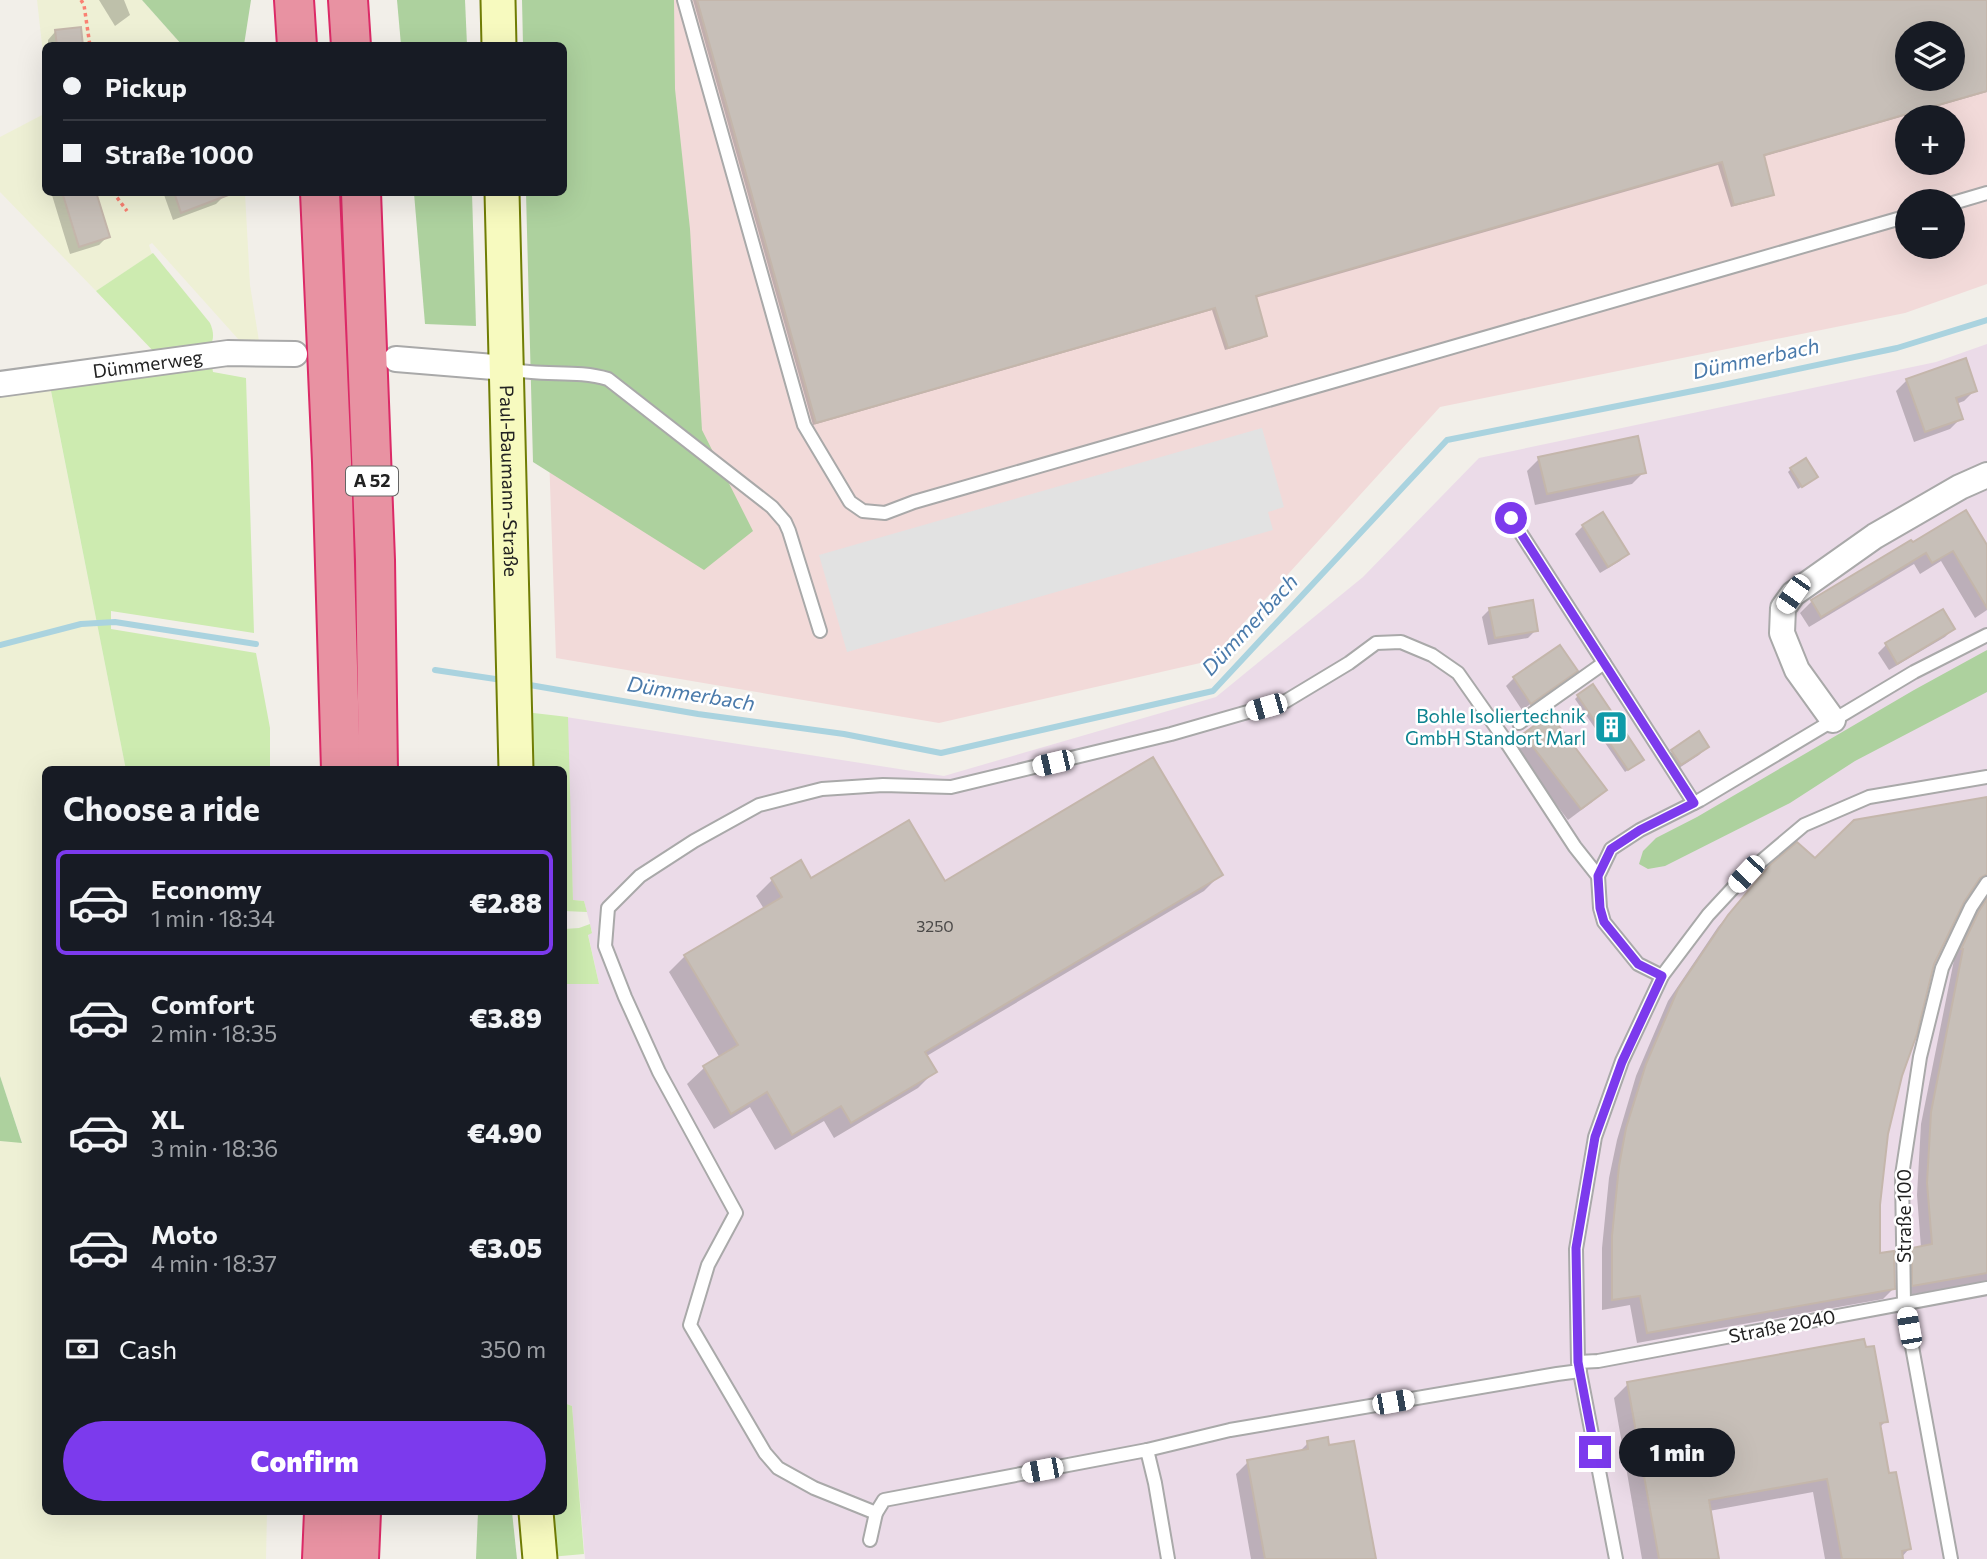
<!DOCTYPE html>
<meta charset="utf-8">
<style>
body{margin:0;font-family:Commissioner,sans-serif;background:#20242c;color:#f1f3f6;height:100vh;display:flex;flex-direction:column;font-size:26px;white-space:nowrap}
*{box-sizing:border-box;margin:0}
p{font-size:23px;color:#9ea1a6}
.icon{flex:none;width:38px;height:38px;fill:none;stroke:currentColor;stroke-width:2;stroke-linecap:round;stroke-linejoin:round}
.map{position:relative;flex:1;overflow:hidden}
.sheet{position:absolute;left:42px;top:766px;width:525px;height:749px;display:flex;flex-direction:column;background:#171b24;border-radius:10px;box-shadow:0 7px 28px #0002}
.sheet>*{flex:none}
.guide{position:absolute;left:42px;top:42px;width:525px;height:154px;border-radius:10px;box-shadow:0 7px 28px #0002;display:grid;align-content:center;height:154px;padding:0 21px;background:#171b24}
.tools{position:absolute;left:1895px;top:21px;display:grid;gap:14px}
.tools a{display:grid;place-items:center;width:70px;height:70px;border-radius:50%;background:#171b24;box-shadow:0 7px 28px #0002;font-size:35px}
.end{position:absolute;width:32px;height:32px;margin:-16px;border:9px solid #7c3aed;background:#fff;box-shadow:0 0 0 4px #fff}
.from{border-radius:50%}
.bubble{position:absolute;height:49px;border-radius:24px;background:#171b24;box-shadow:0 7px 28px #0002;font-size:23px;font-weight:800;line-height:49px;text-align:center}
.car{position:absolute;width:21px;height:42px;margin:-21px -10px;border-radius:9px;box-shadow:0 0 5px 2px #0007;background:linear-gradient(#fff 24%,#345 0 40%,#fff 0 76%,#345 0 86%,#fff 0)}
.guide b{display:flex;align-items:center;gap:24px;height:66px;font-size:26px}
.guide b+b{border-top:2px solid #363941}
.guide i{width:18px;height:18px;background:#f1f3f6}
ul{padding:0;list-style:none}
li{display:flex;align-items:center;gap:21px;height:105px;margin:0 14px 10px;padding:0 7px;border:4px solid transparent;border-radius:10px}
li div{flex:1}
li b{display:block;font-size:26px}
li em{font-style:normal;font-weight:800}
li.active{border-color:#7c3aed}
li>.icon{width:63px;height:63px;stroke-width:1.5}
h2{padding:0 21px;font-size:32px;line-height:84px}
.pay{display:flex;align-items:center;gap:18px;height:77px;padding:0 21px;font-size:26px}
.pay p{margin-inline-start:auto}
.primary-button{display:flex;gap:14px;margin-top:auto;padding:14px 21px}
.primary-button a{flex:1;height:80px;border-radius:42px;background:#7c3aed;color:#fff;font-size:28px;font-weight:800;line-height:80px;text-align:center}
.map>svg:first-child{display:block}
.commercial{fill:#f2dad9;fill-rule:evenodd}
.industrial{fill:#ebdbe8}
.farmland{fill:#eef0d5}
.grass{fill:#cdebb0}
.forest{fill:#add19e}
.parking{fill:#e2e2e2}
.shadow{fill:#0003;fill-rule:evenodd}
.lines{fill:none;stroke-linecap:round;stroke-linejoin:round}
.stream{stroke:#aad3df;stroke-width:6}
.building{fill:#c7bfb8;stroke:#c4b6ab;stroke-width:2;fill-rule:evenodd}
.service-casing{stroke:#a9a9a9;stroke-width:16}
.minor-casing{stroke:#a9a9a9;stroke-width:28}
.secondary-casing{stroke:#707d05;stroke-width:37}
.motorway-casing{stroke:#dc2a67;stroke-width:42}
.path{stroke:#fa8072;stroke-width:3.5;stroke-dasharray:3.5 3.5;stroke-linecap:butt}
.service{stroke:#fff;stroke-width:12}
.minor{stroke:#fff;stroke-width:24}
.secondary{stroke:#f7fabf;stroke-width:33}
.motorway{stroke:#e892a2;stroke-width:38}
.route{stroke:#7c3aed;stroke-width:9}
.labels{text-anchor:middle;stroke-width:5;stroke-linejoin:round;paint-order:stroke}
.number-label{font-size:16px;fill:#4b4948}
.shield{fill:#fff;stroke:#646464;stroke-width:2}
.shield-label{font-size:18px;font-weight:bold;fill:#222}
.street-label{font-size:19px;fill:#222;stroke:#fff}
.culture-label{font-size:19px;fill:#0d838f;stroke:#fff;text-anchor:end}
.water-label{font-size:21px;font-style:italic;fill:#4a7aab;stroke:#fff}
</style>
<div class="map">
<svg width="1987" height="1559" viewBox="0 0 1987 1559">
<rect width="100%" height="100%" fill="#f2efe9"/>
<path class="commercial" d="M533 0H1987V284L1905 313 1440 407 1209 661 939 723 556 658 540 193 564 192V46ZM1908 33H1953V79H1908ZM1908 117H1953V163H1908ZM1908 201H1953V247H1908Z"/>
<polygon class="industrial" points="1987,344 1987,1559 585,1559 572,1406 564,1403 564,984 599,984 588,934 592,932 584,901 573,900 566,717 944,776 1216,697 1363,577 1479,458 1936,362"/>
<g class="farmland">
<polygon points="37,0 142,0 182,45 46,46 45,71"/>
<polygon points="45,108 46,192 245,193 250,285 259,341 239,340 152,243 149,245 152,254 96,291 0,192 0,137 44,114"/>
<polygon points="63,385 51,392 126,770 46,770 46,1512 267,1512 266,1559 0,1559 0,1141 22,1142 0,1076 0,390"/>
</g>
<g class="grass">
<path d="M153 253 210 323C213 330 215 338 210 346L156 354 96 291Z"/>
<polygon points="212,366 213,372 246,378 254,633 111,611 111,629 256,653 270,728 270,770 126,770 51,391 63,385"/>
<polygon points="525,712 568,717 573,900 584,901 587,912 564,911 564,770 526,770"/>
<polygon points="590,924 592,933 588,935 599,984 564,984 564,929 579,928"/>
<polygon points="564,1403 572,1406 584,1554 550,1557 550,1512 564,1512"/>
</g>
<g class="forest">
<polygon points="142,0 251,0 244,45 182,45"/>
<polygon points="397,0 465,0 467,45 401,45"/>
<polygon points="522,0 674,0 675,89 690,229 702,430 753,531 704,570 533,462 526,193 564,192 564,46 523,45"/>
<polygon points="414,193 472,193 476,326 425,324"/>
<polygon points="1987,650 1987,692 1855,761 1790,803 1665,866 1648,869 1639,864 1643,851 1656,838 1697,817 1914,690"/>
<polygon points="0,1076 22,1143 0,1141"/>
<polygon points="478,1512 512,1512 517,1559 476,1559"/>
</g>
<polygon class="parking" points="1262,428 1284,507 1268,512 1273,530 847,652 819,555"/>
<g class="shadow">
<polygon points="99,0 124,0 130,15 115,26"/>
<path d="M693 0H1987V92L1762 157 1772 194 1769 197 1731 207 1718 165 1255 298 1265 336 1262 339 1225 350 1212 310 813 425ZM1908 33H1953V79H1908Z"/>
<polygon points="55,32 82,46 48,46 48,40"/>
<polygon points="51,192 108,192 95,195 108,236 99,245 70,254"/>
<polygon points="163,192 224,192 225,195 216,204 173,220"/>
<polygon points="1907,380 1975,390 1964,401 1956,404 1961,418 1950,429 1914,442 1896,391"/>
<polygon points="1539,459 1644,472 1632,484 1535,505 1527,471"/>
<polygon points="1791,469 1813,480 1798,489 1788,472"/>
<polygon points="1583,526 1627,554 1620,561 1600,573 1575,534"/>
<polygon points="1911,542 1987,549 1987,610 1975,618 1941,561 1920,574 1914,564 1809,627 1800,613 1812,601"/>
<polygon points="1490,609 1536,630 1528,638 1488,645 1482,617"/>
<polygon points="1942,611 1953,629 1945,637 1889,670 1878,653 1886,645"/>
<polygon points="1560,647 1576,671 1568,678 1522,710 1506,686 1514,678"/>
<polygon points="1578,696 1638,763 1625,772 1575,699"/>
<polygon points="1524,735 1604,790 1592,802 1568,820 1513,747"/>
<polygon points="1707,747 1699,755 1673,772 1665,759 1672,752"/>
<polygon points="1987,799 1987,1281 1903,1296 1902,1260 1913,1249 1921,1248 1917,1195 1921,1124 1954,960 1952,959 1969,924 1986,896 1982,886 1975,884 1962,901 1932,964 1886,1133 1878,1205 1878,1255 1893,1289 1883,1299 1637,1343 1630,1305 1602,1310 1602,1248 1609,1178 1617,1140 1636,1076 1668,1001 1718,927 1760,878 1815,861"/>
<polygon points="1220,875 1204,891 925,1057 934,1072 918,1088 834,1138 824,1121 775,1150 750,1107 714,1129 687,1084 704,1068 720,1058 669,972 685,956 764,909 756,896 772,880 945,883"/>
<polygon points="1628,1384 1886,1421 1879,1428 1888,1475 1909,1549 1900,1559 1825,1559 1813,1492 1709,1511 1717,1559 1642,1559 1614,1398"/>
<polygon points="1308,1443 1328,1447 1374,1559 1251,1559 1236,1474 1248,1462 1298,1453"/>
</g>
<g class="lines">
<g class="stream">
<polyline points="0,645 81,624 115,622 256,644"/>
<polyline points="435,670 502,680"/>
<polyline points="524,684 698,714 844,734 941,753 1213,691 1447,440 1718,386 1897,348 1987,320"/>
</g>
</g>
<g class="building">
<path d="M697 0H1987V91L1764 155 1774 195 1734 205 1722 162 1256 296 1267 336 1228 348 1215 308 816 423ZM1908 33H1953V79H1908Z"/>
<polygon points="81,27 83,46 57,46 55,30"/>
<polygon points="62,192 96,192 110,237 79,247"/>
<polygon points="174,192 231,192 231,194 181,213"/>
<polygon points="1966,358 1977,391 1956,398 1963,419 1925,432 1906,379"/>
<polygon points="1638,436 1646,473 1547,494 1538,457"/>
<polygon points="1806,458 1818,477 1802,487 1790,468"/>
<polygon points="1966,510 1987,545 1987,608 1953,551 1932,563 1926,553 1821,617 1811,600 1911,540 1913,542"/>
<polygon points="1603,512 1629,554 1608,567 1582,525"/>
<polygon points="1533,600 1538,631 1495,638 1489,608"/>
<polygon points="1943,609 1955,629 1897,664 1885,643"/>
<polygon points="1560,645 1578,671 1531,704 1513,677"/>
<polygon points="1593,684 1644,760 1628,770 1577,695"/>
<polygon points="1550,714 1607,790 1581,809 1523,734"/>
<polygon points="1699,731 1709,747 1681,765 1671,750"/>
<polygon points="1153,757 1223,875 925,1052 937,1072 851,1123 841,1106 792,1135 767,1092 731,1114 703,1066 738,1045 684,955 782,897 771,878 801,860 811,878 909,820 945,881"/>
<polygon points="1987,797 1987,874 1980,878 1964,902 1934,964 1917,1034 1902,1076 1888,1134 1880,1205 1880,1253 1894,1251 1895,1289 1647,1333 1640,1296 1612,1300 1612,1236 1619,1166 1626,1128 1646,1064 1678,989 1728,915 1770,865 1797,842 1815,858 1854,820"/>
<polygon points="1987,899 1987,1273 1912,1286 1912,1248 1932,1244 1927,1183 1931,1112 1963,949 1961,949 1979,911"/>
<polygon points="1864,1339 1866,1347 1874,1346 1888,1422 1880,1423 1889,1473 1896,1472 1911,1549 1902,1551 1903,1559 1842,1559 1827,1479 1709,1500 1719,1559 1659,1559 1627,1382"/>
<polygon points="1328,1437 1329,1445 1354,1441 1376,1559 1265,1559 1247,1460 1308,1449 1307,1441"/>
</g>
<g class="lines">
<defs>
<g id="service">
<polyline points="684,0 804,425 850,502 863,511 885,513 914,502 1908,216"/>
<polyline points="1953,203 1987,193"/>
<path d="M510 369C542 377 576 369 608 379L772 507 785 522 789 531 820 631"/>
<polyline points="1511,518 1694,803"/>
<polyline points="1519,723 1604,663"/>
<polyline points="1662,976 1638,964 1604,922 1600,908 1598,876 1611,849 1640,830 1700,800 1914,672 1987,635"/>
<polyline points="1578,1362 1598,1361 1987,1288"/>
<polyline points="1147,1450 1230,1430 1557,1374 1580,1371"/>
<polyline points="876,1513 814,1488 778,1468 765,1453 690,1325 708,1265 736,1213 659,1072 625,997 605,946 608,908 640,876 694,841 759,805 822,789 883,785 951,787 1171,734 1286,701 1349,663 1376,643 1401,642 1432,655 1458,673 1503,737 1575,847 1598,876"/>
<polyline points="870,1540 876,1513 884,1500 1147,1450 1155,1483 1168,1559"/>
<polyline points="1616,1559 1578,1362 1576,1249 1595,1137 1622,1061 1662,976 1708,915 1746,874 1804,825 1869,797 1987,777"/>
<polyline points="1951,1559 1904,1303 1902,1175 1920,1057 1942,968 1971,907 1987,883"/>
</g>
<g id="minor">
<polyline points="396,359 506,368"/>
<path id="s1" d="M0 384 228 353 295 354"/>
<polyline points="1833,720 1797,670 1782,633 1783,608 1793,594 1875,536 1960,487 1987,475"/>
</g>
<g id="secondary">
<polyline points="498,0 499,46"/>
<path id="s2" d="M502 192 516 770"/>
<polyline points="536,1512 540,1559"/>
</g>
<g id="motorway">
<polyline points="294,0 297,46"/>
<polyline points="348,0 351,46"/>
<polyline points="320,192 332,462 341,770"/>
<polyline points="361,192 375,560 378,770"/>
<polyline points="322,1559 324,1512"/>
<polyline points="359,1559 361,1512"/>
</g>
</defs>
<use href="#service" class="service-casing"/>
<use href="#minor" class="minor-casing"/>
<use href="#secondary" class="secondary-casing"/>
<use href="#motorway" class="motorway-casing"/>
<g class="path">
<polyline points="81,0 84,5 90,46"/>
<polyline points="113,192 127,211"/>
</g>
<use href="#service" class="service"/>
<use href="#minor" class="minor"/>
<use href="#secondary" class="secondary"/>
<use href="#motorway" class="motorway"/>
</g>
<g class="lines">
<polyline class="route" points="1511,518 1694,803 1640,830 1611,849 1598,876 1600,908 1604,922 1638,964 1662,976 1622,1062 1595,1137 1576,1248 1578,1362 1595,1452"/>
</g>
<defs>
<symbol id="building-square" viewBox="-11 -11 22 22"><rect x="-9" y="-9" width="18" height="18" rx="4" fill="#0f9aa8" stroke="#fff"/><path d="M-4-6H4V6H1V3H-1V6H-4ZM-2.5-4.3h1.7v1.8h-1.7ZM.8-4.3h1.7v1.8H.8ZM-2.5-1h1.7V.8h-1.7ZM.8-1h1.7V.8H.8Z" fill="#fff"/></symbol>
</defs>
<g fill-rule="evenodd">
<use href="#building-square" x="1592" y="708" width="38" height="38"/>
</g>
<g class="labels">
<g class="number-label">
<text x="935" y="932">3250</text>
</g>
<rect class="shield" x="346" y="466.5" width="52" height="29" rx="5"/>
<g class="shield-label">
<text x="372" y="487">A 52</text>
</g>
<g class="street-label">
<text dy="7" stroke="none"><textPath href="#s1" startOffset="149">Dümmerweg</textPath></text>
<text dy="7" stroke="none"><textPath href="#s2" startOffset="289">Paul-Baumann-Straße</textPath></text>
<text transform="translate(1904 1216) rotate(-90)" y="7">Straße 100</text>
<text transform="translate(1782 1326) rotate(-11)" y="7">Straße 2040</text>
</g>
<g class="culture-label">
<text x="1586" y="723">Bohle Isoliertechnik<tspan x="1586" dy="22">GmbH Standort Marl</tspan></text>
</g>
<g class="water-label">
<text transform="translate(1756 359) rotate(-12)" y="7">Dümmerbach</text>
<text transform="translate(1250 625) rotate(-47)" y="7">Dümmerbach</text>
<text transform="translate(691 694) rotate(9)" y="7">Dümmerbach</text>
</g>
</g>
</svg>
<div class="tools">
<a><svg class="icon" aria-label="layers" viewBox="0 0 24 24"><path d="M12 4l9 5-9 5-9-5zM3 14l9 5 9-5"/></svg></a>
<a>+</a>
<a>−</a>
</div>
<i class="end from" style="left:1511px;top:518px"></i>
<i class="end" style="left:1595px;top:1452px"></i>
<div class="bubble" style="left:1619px;top:1428px;width:116px">1 min</div>
<i class="car" style="left:1793px;top:594px;rotate:215deg"></i>
<i class="car" style="left:1266px;top:707px;rotate:254deg"></i>
<i class="car" style="left:1053px;top:763px;rotate:257deg"></i>
<i class="car" style="left:1746px;top:874px;rotate:223deg"></i>
<i class="car" style="left:1909px;top:1328px;rotate:350deg"></i>
<i class="car" style="left:1393px;top:1402px;rotate:80deg"></i>
<i class="car" style="left:1042px;top:1470px;rotate:259deg"></i>
<div class="guide">
<b><i class="from"></i>Pickup</b>
<b><i></i>Straße 1000</b>
</div>
<section class="sheet">
<h2>Choose a ride</h2>
<ul>
<li class="active"><svg class="icon" aria-label="car" viewBox="0 0 24 24"><path d="M5 17H2v-5l4-1 3-4h7l3 4 3 1v5h-3M9 17h6M6 11h13"/><circle cx="7" cy="17" r="2"/><circle cx="17" cy="17" r="2"/></svg><div><b>Economy</b><p>1 min · 18:34</p></div><em>€2.88</em></li>
<li><svg class="icon" aria-label="car" viewBox="0 0 24 24"><path d="M5 17H2v-5l4-1 3-4h7l3 4 3 1v5h-3M9 17h6M6 11h13"/><circle cx="7" cy="17" r="2"/><circle cx="17" cy="17" r="2"/></svg><div><b>Comfort</b><p>2 min · 18:35</p></div><em>€3.89</em></li>
<li><svg class="icon" aria-label="car" viewBox="0 0 24 24"><path d="M5 17H2v-5l4-1 3-4h7l3 4 3 1v5h-3M9 17h6M6 11h13"/><circle cx="7" cy="17" r="2"/><circle cx="17" cy="17" r="2"/></svg><div><b>XL</b><p>3 min · 18:36</p></div><em>€4.90</em></li>
<li><svg class="icon" aria-label="car" viewBox="0 0 24 24"><path d="M5 17H2v-5l4-1 3-4h7l3 4 3 1v5h-3M9 17h6M6 11h13"/><circle cx="7" cy="17" r="2"/><circle cx="17" cy="17" r="2"/></svg><div><b>Moto</b><p>4 min · 18:37</p></div><em>€3.05</em></li>
</ul>
<div class="pay"><svg class="icon" aria-label="cash" viewBox="0 0 24 24"><path d="M3 7h18v10H3z"/><circle cx="12" cy="12" r="2"/></svg>Cash<p>350 m</p></div>
<div class="primary-button"><a>Confirm</a></div>
</section>
</div>
